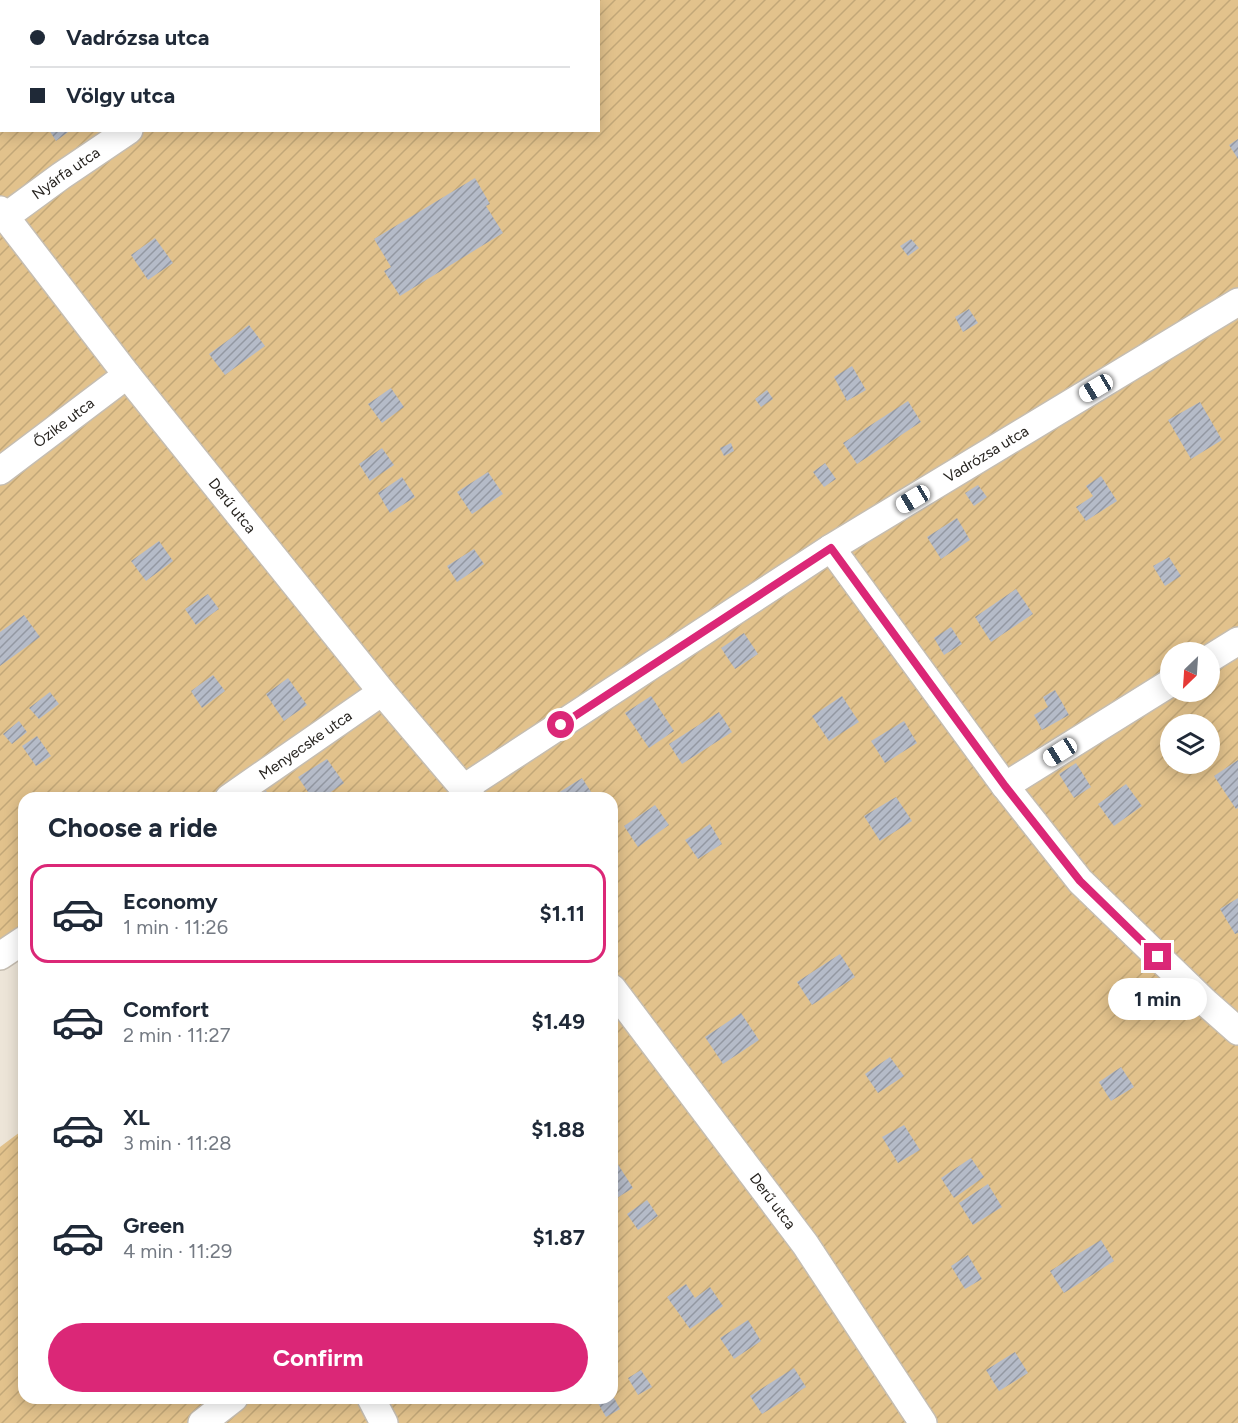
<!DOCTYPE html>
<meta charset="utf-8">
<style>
body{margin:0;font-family:Figtree,sans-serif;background:#f2f2f3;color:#1f2937;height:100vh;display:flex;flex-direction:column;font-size:22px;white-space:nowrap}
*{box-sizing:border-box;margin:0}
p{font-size:20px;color:#747a83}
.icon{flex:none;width:33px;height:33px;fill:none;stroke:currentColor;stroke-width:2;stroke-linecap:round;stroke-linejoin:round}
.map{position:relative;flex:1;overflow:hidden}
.drawer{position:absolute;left:18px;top:792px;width:600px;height:612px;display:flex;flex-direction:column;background:#fff;border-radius:18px;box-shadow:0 3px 15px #0003}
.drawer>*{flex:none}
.hud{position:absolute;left:0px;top:0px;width:600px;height:132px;box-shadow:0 3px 15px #0003;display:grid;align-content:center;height:132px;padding:0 30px;background:#fff}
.needle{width:39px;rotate:205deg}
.controls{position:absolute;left:1160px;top:642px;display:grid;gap:12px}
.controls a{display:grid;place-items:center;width:60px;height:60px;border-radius:50%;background:#fff;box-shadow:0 3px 15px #0003;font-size:30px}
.end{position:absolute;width:27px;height:27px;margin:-14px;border:8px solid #db2777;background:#fff;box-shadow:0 0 0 3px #fff}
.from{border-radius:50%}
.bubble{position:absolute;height:42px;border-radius:21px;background:#fff;box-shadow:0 3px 15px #0003;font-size:20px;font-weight:700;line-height:42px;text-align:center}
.car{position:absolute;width:18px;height:36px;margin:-18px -9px;border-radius:8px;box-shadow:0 0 4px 2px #0007;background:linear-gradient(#fff 24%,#345 0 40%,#fff 0 76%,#345 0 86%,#fff 0)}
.hud b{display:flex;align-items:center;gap:21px;height:57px;font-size:22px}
.hud b+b{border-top:2px solid #e0e1e3}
.hud i{width:15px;height:15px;background:#1f2937}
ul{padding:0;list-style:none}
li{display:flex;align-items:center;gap:18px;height:99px;margin:0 12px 9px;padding:0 18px;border:3px solid transparent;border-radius:18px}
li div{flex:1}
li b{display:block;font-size:22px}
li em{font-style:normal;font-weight:700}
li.on{border-color:#db2777}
li>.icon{width:54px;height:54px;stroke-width:1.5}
h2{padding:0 30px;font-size:27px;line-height:72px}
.cta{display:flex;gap:12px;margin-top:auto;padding:12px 30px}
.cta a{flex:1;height:69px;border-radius:36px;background:#db2777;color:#fff;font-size:24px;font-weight:700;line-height:69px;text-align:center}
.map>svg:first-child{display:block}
.garden{fill:url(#garden-furrows);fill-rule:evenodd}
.building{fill:url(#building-hatch)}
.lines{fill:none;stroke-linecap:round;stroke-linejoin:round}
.street-casing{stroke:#c5bdb1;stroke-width:30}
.street{stroke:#fff;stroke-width:27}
.route{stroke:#db2777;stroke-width:8}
.labels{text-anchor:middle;stroke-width:4.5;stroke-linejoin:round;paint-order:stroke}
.street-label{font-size:15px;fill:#272420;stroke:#fbf3e6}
</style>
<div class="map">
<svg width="1238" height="1423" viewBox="0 0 1238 1423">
<defs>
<pattern id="garden-furrows" width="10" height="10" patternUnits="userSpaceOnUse" patternTransform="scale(1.5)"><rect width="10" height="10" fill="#e2c28c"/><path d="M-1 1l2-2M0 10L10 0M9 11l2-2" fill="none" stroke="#c2a778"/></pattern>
<pattern id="building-hatch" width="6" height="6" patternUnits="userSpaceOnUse" patternTransform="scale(1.5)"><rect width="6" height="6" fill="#b5bbc8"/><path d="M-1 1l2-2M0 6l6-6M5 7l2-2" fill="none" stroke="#9398a2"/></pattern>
</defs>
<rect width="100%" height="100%" fill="#ede5d8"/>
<path class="garden" d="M0 0H1238V1423H0V1147L24 1129V1398H612V798H24V953L0 971ZM2 2H598V130H2ZM1170 652H1209V692H1170ZM1170 724H1209V764H1170Z"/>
<g class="building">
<polygon points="49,130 71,130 56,141"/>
<polygon points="1238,139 1238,159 1229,145"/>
<polygon points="475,178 490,204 486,206 503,233 400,296 384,271 391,267 374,239"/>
<polygon points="155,238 173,263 148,280 131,255"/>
<polygon points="911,239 919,248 908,256 900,246"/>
<polygon points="969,309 978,323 963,332 955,317"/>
<polygon points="249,325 265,346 225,375 209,354"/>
<polygon points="852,366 866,390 847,401 834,377"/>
<polygon points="391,388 404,407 382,423 368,404"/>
<polygon points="767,390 773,399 761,407 755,399"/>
<polygon points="908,401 921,422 857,464 843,443"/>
<polygon points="1200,402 1222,440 1191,459 1168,420"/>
<polygon points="731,443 734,451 724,456 720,448"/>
<polygon points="382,448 394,465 370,481 359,464"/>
<polygon points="825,463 836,479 824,487 813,472"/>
<polygon points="488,472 503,494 472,514 457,492"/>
<polygon points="1101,476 1117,501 1086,521 1076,507 1093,496 1086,486"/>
<polygon points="402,477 415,497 390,513 378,493"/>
<polygon points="978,485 987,497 974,506 965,493"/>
<polygon points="957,518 970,540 941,559 927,537"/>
<polygon points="159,541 173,561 146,581 131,561"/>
<polygon points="474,549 484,564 457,582 447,566"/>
<polygon points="1169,557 1181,576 1165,586 1153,566"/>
<polygon points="1016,589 1033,614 991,642 975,617"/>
<polygon points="208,594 219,609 196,625 185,609"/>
<polygon points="24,615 40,637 0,666 0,632"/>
<polygon points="951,627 962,644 944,655 934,638"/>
<polygon points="744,633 758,654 735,669 721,648"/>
<polygon points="213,675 225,691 202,708 191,691"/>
<polygon points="288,678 307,705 284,721 266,694"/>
<polygon points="1055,690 1069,715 1042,730 1034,715 1048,707 1043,697"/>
<polygon points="50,692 59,704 39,719 29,708"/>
<polygon points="651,696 674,731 649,748 625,713"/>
<polygon points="842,696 859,722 829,741 812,716"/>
<polygon points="719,712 732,732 682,764 669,744"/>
<polygon points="19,721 27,732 12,744 3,734"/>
<polygon points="904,721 917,743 885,763 871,741"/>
<polygon points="37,736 51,756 36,766 22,746"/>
<polygon points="327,759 344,783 322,798 312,798 298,777"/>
<polygon points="1238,760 1238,808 1236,809 1214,776"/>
<polygon points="1076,763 1091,787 1074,798 1059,774"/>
<polygon points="582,778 595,798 550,798"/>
<polygon points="1126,784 1142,806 1114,826 1098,804"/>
<polygon points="261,785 272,798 243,798"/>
<polygon points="896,797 912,821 880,841 864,816"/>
<polygon points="655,805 669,825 638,847 624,826"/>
<polygon points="710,824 722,844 698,859 685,840"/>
<polygon points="1238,898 1238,933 1235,934 1220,909"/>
<polygon points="840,954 855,977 812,1005 797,982"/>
<polygon points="741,1013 759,1040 723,1064 705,1037"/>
<polygon points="890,1057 904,1076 878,1093 865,1074"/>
<polygon points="1121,1067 1134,1087 1111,1101 1099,1082"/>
<polygon points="904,1125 920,1150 898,1163 882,1137"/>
<polygon points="612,1155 633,1188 612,1201"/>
<polygon points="971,1158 984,1177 954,1198 941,1178"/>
<polygon points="988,1184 1002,1207 973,1225 959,1203"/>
<polygon points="647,1200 658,1216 638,1230 627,1214"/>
<polygon points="1101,1240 1114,1261 1064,1293 1050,1271"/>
<polygon points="968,1255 982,1279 965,1289 951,1266"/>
<polygon points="686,1284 695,1298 710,1287 723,1306 690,1329 667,1297"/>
<polygon points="748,1320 761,1341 734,1359 720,1338"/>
<polygon points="1015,1352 1028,1373 999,1391 986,1370"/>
<polygon points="794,1368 806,1387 762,1414 750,1396"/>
<polygon points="641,1370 652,1387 638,1395 628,1378"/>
<polygon points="612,1394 620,1409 606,1417 595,1398 612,1398"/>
</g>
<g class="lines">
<defs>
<g id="street">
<polyline points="203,2 204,0"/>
<path id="s1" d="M0 210 127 375 382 692 472 798"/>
<path id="s2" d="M5 217 61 176 129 130"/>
<path id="s3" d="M0 471 127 375"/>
<polyline points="831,548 1005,786 1080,881 1205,1002 1238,1031"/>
<polyline points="1209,659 1238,641"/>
<polyline points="1005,786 1170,683"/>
<path id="s4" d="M464 788 831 548 1238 302"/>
<path id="s5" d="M229 798 382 692"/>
<polyline points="0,956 24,940"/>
<path id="s6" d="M612 988 805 1244 923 1423"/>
<polyline points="371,1398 384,1423"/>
<polyline points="202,1423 234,1398"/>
</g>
</defs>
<use href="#street" class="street-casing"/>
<use href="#street" class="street"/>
</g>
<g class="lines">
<polyline class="route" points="561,725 831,548 1005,786 1080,881 1158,957"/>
</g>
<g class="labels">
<g class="street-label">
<text dy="5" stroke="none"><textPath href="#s2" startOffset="75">Nyárfa utca</textPath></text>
<text dy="5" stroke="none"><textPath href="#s3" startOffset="80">Őzike utca</textPath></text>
<text dy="5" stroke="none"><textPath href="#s4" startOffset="620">Vadrózsa utca</textPath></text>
<text dy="5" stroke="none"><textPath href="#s1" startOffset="376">Derű utca</textPath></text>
<text dy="5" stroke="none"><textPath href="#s5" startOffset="93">Menyecske utca</textPath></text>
<text dy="5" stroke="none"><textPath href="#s6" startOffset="267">Derű utca</textPath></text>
</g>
</g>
</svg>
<div class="controls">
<a><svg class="needle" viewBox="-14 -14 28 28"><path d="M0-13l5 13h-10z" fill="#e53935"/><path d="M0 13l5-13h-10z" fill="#747a83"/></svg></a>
<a><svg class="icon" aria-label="layers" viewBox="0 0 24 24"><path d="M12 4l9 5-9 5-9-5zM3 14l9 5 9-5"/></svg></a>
</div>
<i class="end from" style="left:561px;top:725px"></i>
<i class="end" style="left:1158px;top:957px"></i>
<div class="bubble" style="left:1108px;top:978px;width:99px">1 min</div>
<i class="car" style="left:1096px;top:388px;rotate:239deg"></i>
<i class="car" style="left:913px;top:499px;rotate:239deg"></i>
<i class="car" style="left:1060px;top:752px;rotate:238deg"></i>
<div class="hud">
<b><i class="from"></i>Vadrózsa utca</b>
<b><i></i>Völgy utca</b>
</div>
<section class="drawer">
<h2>Choose a ride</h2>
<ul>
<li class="on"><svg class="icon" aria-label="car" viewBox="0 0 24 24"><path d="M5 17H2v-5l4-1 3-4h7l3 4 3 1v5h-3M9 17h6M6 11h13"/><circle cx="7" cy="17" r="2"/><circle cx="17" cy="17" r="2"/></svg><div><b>Economy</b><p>1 min · 11:26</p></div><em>$1.11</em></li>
<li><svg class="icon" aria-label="car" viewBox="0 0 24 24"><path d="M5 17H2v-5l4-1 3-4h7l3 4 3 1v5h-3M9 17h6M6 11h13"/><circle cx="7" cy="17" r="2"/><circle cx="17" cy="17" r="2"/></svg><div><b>Comfort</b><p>2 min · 11:27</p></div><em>$1.49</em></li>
<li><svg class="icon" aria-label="car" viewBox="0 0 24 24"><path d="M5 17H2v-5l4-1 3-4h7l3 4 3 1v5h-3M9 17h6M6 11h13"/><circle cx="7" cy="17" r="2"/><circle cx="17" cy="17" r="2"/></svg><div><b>XL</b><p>3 min · 11:28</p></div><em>$1.88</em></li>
<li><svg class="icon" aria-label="car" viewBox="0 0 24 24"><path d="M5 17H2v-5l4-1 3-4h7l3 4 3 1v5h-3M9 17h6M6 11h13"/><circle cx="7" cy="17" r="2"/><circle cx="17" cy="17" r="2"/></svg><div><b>Green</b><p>4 min · 11:29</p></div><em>$1.87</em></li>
</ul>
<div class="cta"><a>Confirm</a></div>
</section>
</div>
